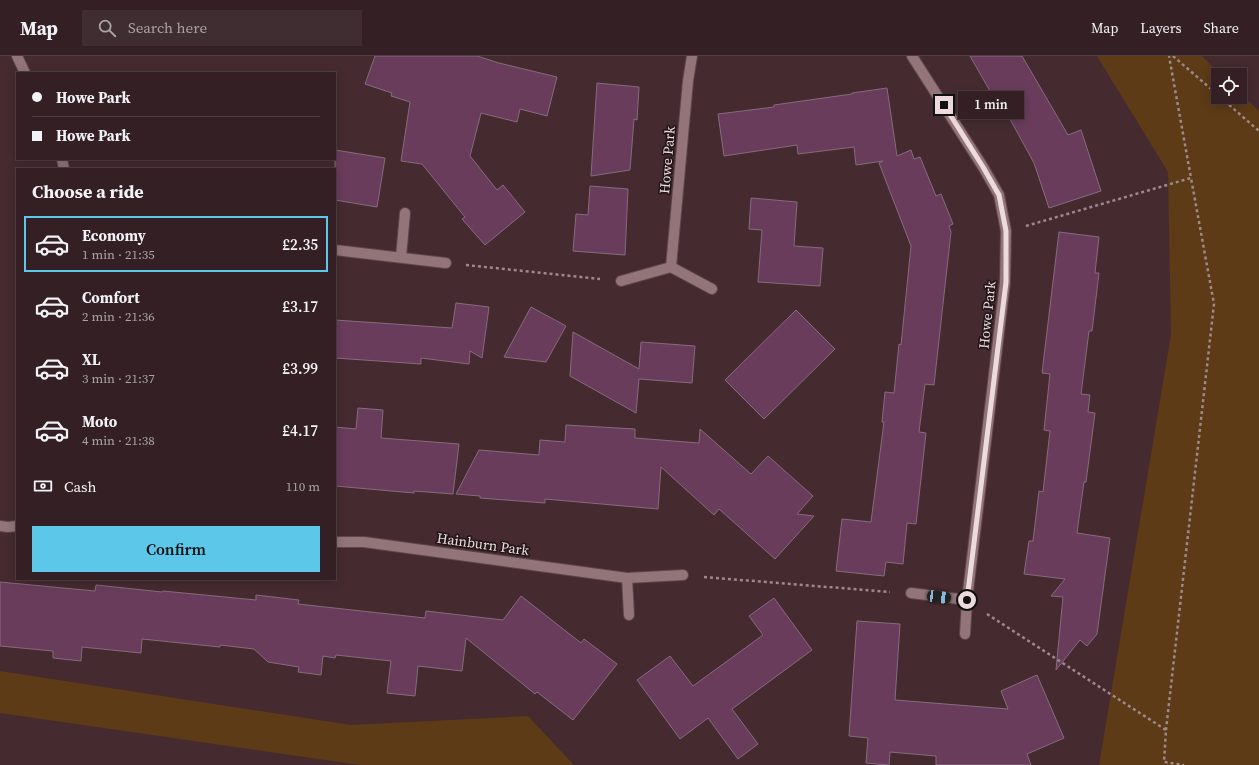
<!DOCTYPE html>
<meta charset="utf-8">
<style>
body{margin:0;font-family:"Source Serif 4",serif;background:#3f2d31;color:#f1f3f6;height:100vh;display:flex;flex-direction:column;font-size:15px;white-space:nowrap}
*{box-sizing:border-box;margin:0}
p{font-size:13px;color:#a9a3a6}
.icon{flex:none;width:22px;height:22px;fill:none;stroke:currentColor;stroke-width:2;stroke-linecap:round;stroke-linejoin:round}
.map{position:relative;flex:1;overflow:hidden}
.sheet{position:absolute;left:16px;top:112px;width:320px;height:412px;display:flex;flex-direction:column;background:#342024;border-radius:0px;box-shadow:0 2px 10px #0003,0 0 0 1px #4e3e41}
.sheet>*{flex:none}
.hud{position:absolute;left:16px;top:16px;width:320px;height:88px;border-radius:0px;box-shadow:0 2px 10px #0003,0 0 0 1px #4e3e41;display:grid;align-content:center;height:88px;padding:0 16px;background:#342024}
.controls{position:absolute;left:1211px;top:12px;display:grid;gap:8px}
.controls a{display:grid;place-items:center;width:36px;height:36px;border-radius:0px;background:#342024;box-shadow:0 2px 10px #0003,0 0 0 1px #4e3e41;font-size:20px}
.end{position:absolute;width:18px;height:18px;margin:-9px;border:5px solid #ecdadd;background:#111;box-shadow:0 0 0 2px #111}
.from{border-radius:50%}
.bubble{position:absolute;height:28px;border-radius:0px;background:#342024;box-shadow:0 2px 10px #0003,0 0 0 1px #4e3e41;font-size:13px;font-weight:600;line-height:28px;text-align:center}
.car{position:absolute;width:12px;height:24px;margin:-12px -6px;border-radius:5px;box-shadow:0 0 3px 1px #0007;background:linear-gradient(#222 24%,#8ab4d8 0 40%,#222 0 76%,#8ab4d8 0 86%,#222 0)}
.hud b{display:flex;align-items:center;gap:14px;height:38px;font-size:15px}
.hud b+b{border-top:1px solid #4e3e41}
.hud i{width:10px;height:10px;background:#f1f3f6}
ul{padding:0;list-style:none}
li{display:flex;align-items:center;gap:12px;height:56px;margin:0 8px 6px;padding:0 8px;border:2px solid transparent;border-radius:0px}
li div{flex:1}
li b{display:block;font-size:15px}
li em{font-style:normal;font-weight:600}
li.active{border-color:#5cc7e8}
li>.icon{width:36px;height:36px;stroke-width:1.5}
h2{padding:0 16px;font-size:18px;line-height:48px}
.pay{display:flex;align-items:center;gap:10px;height:44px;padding:0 16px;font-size:15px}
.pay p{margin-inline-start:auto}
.button{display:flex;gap:8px;margin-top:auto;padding:8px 16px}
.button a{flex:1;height:46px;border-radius:0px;background:#5cc7e8;color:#111;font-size:16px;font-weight:600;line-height:46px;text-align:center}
header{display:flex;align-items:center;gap:24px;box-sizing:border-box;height:56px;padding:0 20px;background:#342024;border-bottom:1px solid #4e3e41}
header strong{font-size:19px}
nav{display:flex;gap:22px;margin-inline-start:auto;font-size:14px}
.search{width:280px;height:36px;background:#3f2d31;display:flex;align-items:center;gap:10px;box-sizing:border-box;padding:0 14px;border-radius:0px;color:#a9a3a6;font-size:15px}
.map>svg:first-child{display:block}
.green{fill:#5c3b16}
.building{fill:#693c5c;stroke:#856c7c}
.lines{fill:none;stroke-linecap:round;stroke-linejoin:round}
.street-casing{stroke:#5d474b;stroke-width:12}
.path{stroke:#9e898d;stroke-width:2.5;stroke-dasharray:3 3;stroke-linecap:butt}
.street{stroke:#937479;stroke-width:10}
.route{stroke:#ecdadd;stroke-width:5}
.labels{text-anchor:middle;stroke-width:3.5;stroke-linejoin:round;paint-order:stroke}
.street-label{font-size:14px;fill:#ecdadd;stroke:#231719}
</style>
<header>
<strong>Map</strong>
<div class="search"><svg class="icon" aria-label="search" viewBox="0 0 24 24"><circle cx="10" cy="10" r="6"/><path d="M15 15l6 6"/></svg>Search here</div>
<nav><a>Map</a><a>Layers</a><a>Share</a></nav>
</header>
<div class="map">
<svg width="1259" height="709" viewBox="0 0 1259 709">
<rect width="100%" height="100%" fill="#452b30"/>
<g class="green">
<polygon points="1097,0 1202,0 1221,19 1218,19 1218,41 1240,41 1240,37 1259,55 1259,709 1099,709 1171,279 1168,116"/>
<polygon points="0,615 351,669 528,660 574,709 360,709 0,657"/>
</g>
<g class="building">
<polygon points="375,0 477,0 499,7 557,21 547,60 520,53 517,66 481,57 470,100 497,134 503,129 525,156 485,189 462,163 465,161 422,108 401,105 410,46 391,40 392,37 365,28"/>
<polygon points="970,0 1022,0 1068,79 1081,74 1101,135 1049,152 1034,107 1005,54 1002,56"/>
<polygon points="597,27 639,31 637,64 634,63 630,114 591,120"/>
<polygon points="887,32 897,100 911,94 914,103 920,101 936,140 941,138 953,168 949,170 951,176 934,329 925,328 919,376 926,377 916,468 907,467 903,508 886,506 884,520 836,515 842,463 871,466 884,366 882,366 885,336 894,337 899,288 901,289 911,190 879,107 883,105 856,109 854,91 798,98 797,89 724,100 718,58 774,51 774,49 852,38 852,37"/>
<polygon points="335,94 385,102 377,151 335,144"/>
<polygon points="590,130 628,133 625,199 573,195 576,158 588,159"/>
<polygon points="751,142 797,146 794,190 823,192 820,230 758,226 762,174 749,173"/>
<polygon points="1059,176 1099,181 1095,217 1099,217 1092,275 1089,275 1081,338 1090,339 1088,356 1095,357 1086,426 1084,426 1077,477 1110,482 1097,578 1087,590 1080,584 1056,614 1063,541 1051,540 1065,523 1024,518 1029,485 1033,485 1039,435 1043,436 1050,375 1044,374 1050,318 1042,317"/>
<polygon points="456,247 489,251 482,302 470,295 469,308 421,302 421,308 335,302 335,264 452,272"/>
<polygon points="531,251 566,270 546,306 504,301"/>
<polygon points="796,254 835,293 764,363 725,324"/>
<polygon points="573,276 639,313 641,286 695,290 692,327 639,323 636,357 570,320"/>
<polygon points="358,352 383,354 381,382 459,388 453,438 414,435 414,437 335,430 335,371 356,373"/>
<polygon points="566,369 635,373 635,382 699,387 700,373 751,418 768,400 813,440 797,458 814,460 775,503 719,453 714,459 661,411 658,453 545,443 545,447 480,442 480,440 456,438 479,394 539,399 540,384 565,386"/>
<polygon points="0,526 95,535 96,529 162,536 163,535 256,544 256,539 299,544 298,548 425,562 426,555 503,564 521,540 581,587 584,583 617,608 573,664 537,636 535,638 466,582 462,615 418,610 415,640 387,637 391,605 336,599 335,602 323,600 321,619 298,616 299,611 268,606 254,593 220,589 220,591 142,583 141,597 82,591 81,605 53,602 53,595 0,590"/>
<polygon points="774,542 812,594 732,653 758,688 738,703 708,662 680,683 637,624 670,600 693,630 763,579 749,560"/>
<polygon points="857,565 900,568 895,644 1008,653 1001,635 1037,619 1064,682 1027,698 1031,709 936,709 936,700 890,696 889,709 866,707 868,682 849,680"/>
</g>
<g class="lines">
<defs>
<g id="street">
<polyline points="17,0 25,17"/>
<polyline points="912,0 983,111 999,139 1006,175 1005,226 967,544 965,578"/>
<polyline points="62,103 64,113"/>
<polyline points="335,194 446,207"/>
<polyline points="401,201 405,157"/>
<polyline points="671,211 688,25 692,0"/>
<polyline points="621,225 671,211 712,233"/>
<polyline points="0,470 8,471 17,470"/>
<polyline points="335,486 364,486 627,522 683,519"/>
<polyline points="627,522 629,559"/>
<polyline points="911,537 967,544"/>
</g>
</defs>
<use href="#street" class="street-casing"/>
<g class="path">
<polyline points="1173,0 1218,39"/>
<polyline points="1220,41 1259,75"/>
<polyline points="1026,170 1191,122 1169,0"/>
<polyline points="466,209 600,223"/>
<polyline points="704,521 890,536"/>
<polyline points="987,558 1166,674 1164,706 1184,709"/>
<polyline points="1166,674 1214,248 1191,122"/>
</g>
<use href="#street" class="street"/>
</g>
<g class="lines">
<polyline class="route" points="944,49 983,111 999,139 1006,175 1006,226 967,544"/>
</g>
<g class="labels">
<g class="street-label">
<text transform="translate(667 104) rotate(-85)" y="5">Howe Park</text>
<text transform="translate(987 259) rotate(-84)" y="5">Howe Park</text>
<text transform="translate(483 488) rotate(8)" y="5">Hainburn Park</text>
</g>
</g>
</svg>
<div class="controls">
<a><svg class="icon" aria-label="locate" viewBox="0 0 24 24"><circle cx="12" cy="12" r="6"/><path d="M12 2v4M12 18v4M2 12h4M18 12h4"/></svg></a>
</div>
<i class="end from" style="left:967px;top:544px"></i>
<i class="end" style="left:944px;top:49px"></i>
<div class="bubble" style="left:958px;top:35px;width:66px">1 min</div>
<i class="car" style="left:939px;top:541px;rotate:97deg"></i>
<div class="hud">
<b><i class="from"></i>Howe Park</b>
<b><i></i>Howe Park</b>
</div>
<section class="sheet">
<h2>Choose a ride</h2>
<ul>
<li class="active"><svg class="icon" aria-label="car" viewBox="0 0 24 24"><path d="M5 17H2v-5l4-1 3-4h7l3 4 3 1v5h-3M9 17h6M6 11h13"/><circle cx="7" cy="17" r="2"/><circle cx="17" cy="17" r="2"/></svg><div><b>Economy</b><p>1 min · 21:35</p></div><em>£2.35</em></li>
<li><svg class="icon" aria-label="car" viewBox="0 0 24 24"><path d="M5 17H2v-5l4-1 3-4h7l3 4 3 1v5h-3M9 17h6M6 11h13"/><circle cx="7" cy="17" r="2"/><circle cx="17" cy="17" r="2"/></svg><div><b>Comfort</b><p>2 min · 21:36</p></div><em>£3.17</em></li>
<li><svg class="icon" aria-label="car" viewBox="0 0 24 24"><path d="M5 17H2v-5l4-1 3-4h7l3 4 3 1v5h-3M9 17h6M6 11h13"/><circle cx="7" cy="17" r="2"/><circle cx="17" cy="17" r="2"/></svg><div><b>XL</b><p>3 min · 21:37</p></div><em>£3.99</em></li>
<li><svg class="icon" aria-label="car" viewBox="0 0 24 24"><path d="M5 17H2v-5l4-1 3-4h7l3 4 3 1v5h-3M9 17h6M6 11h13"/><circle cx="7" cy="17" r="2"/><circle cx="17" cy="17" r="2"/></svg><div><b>Moto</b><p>4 min · 21:38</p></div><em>£4.17</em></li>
</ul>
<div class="pay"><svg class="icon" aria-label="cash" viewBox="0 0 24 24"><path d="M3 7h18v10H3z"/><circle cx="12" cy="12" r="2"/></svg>Cash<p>110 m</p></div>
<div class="button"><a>Confirm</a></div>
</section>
</div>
